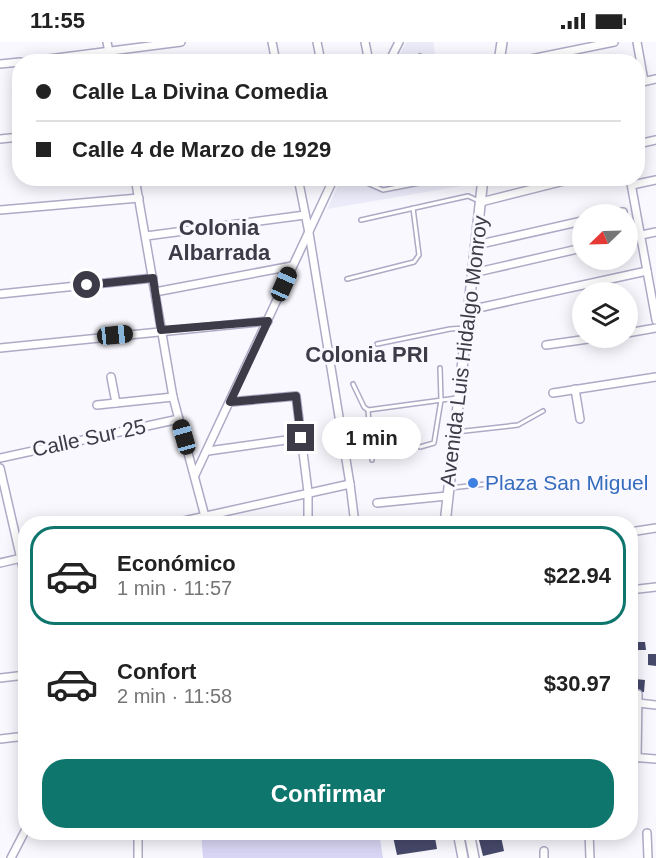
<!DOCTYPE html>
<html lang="es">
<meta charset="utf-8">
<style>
body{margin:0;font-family:Helvetica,sans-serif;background:#f6f6f6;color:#222;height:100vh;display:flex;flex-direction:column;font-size:22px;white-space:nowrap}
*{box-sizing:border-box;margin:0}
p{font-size:20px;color:#767676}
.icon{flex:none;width:33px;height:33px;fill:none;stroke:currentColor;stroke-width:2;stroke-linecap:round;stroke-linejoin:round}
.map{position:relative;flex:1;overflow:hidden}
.side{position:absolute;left:18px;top:474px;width:620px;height:324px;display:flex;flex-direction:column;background:#fff;border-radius:24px;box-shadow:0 3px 15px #0003}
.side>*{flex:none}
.hud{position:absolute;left:12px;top:12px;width:633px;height:132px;border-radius:24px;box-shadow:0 3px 15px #0003;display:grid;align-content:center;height:132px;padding:0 24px;background:#fff}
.needle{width:39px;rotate:247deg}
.controls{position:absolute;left:572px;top:162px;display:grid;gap:12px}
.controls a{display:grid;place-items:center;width:66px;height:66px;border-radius:50%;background:#fff;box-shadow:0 3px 15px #0003;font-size:30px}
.end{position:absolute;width:27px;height:27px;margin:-14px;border:8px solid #3d3b47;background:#fff;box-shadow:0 0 0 3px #fff}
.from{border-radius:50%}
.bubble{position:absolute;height:42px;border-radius:21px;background:#fff;box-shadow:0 3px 15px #0003;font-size:20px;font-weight:600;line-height:42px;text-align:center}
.car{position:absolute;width:18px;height:36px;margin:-18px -9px;border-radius:8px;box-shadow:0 0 4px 2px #0007;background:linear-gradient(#222 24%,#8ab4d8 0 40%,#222 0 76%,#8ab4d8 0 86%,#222 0)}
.hud b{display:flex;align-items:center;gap:21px;height:57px;font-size:22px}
.hud b+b{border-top:2px solid #e0e0e0}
.hud i{width:15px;height:15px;background:#222}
ul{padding:10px 0 0;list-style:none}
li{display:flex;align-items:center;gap:18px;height:99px;margin:0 12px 9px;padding:0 12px;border:3px solid transparent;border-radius:24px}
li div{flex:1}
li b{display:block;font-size:22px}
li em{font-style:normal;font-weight:600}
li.active{border-color:#0f766e}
li>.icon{width:54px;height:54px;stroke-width:1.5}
.primary-button{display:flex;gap:12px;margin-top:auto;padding:12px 24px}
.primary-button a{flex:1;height:69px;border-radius:24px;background:#0f766e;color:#fff;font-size:24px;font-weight:600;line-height:69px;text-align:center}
.status{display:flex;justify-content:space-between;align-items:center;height:42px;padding:0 30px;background:#fff;direction:ltr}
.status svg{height:16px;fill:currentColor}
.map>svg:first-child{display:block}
.built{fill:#ecebfa}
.green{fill:#dad7f6}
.building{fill:#46496a}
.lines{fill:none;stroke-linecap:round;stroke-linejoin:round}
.lane-casing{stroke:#adaac6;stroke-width:6}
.street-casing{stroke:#adaac6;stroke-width:10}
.secondary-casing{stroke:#adaac6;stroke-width:12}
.lane{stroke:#fff;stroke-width:3}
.street{stroke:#fff;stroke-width:7}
.secondary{stroke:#fff;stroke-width:9}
.route{stroke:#3d3b47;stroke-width:8}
.shop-dot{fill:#3f7fe0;stroke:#f9f8fe;stroke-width:2}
.labels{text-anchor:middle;stroke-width:6;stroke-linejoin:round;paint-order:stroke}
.street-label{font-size:21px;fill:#3d3b47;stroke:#f9f8fe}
.shop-label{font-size:21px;fill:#366cbe;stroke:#f9f8fe;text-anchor:start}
.neighbourhood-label{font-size:22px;font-weight:bold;fill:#3d3b47;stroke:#f9f8fe}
</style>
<div class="status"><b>11:55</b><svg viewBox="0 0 49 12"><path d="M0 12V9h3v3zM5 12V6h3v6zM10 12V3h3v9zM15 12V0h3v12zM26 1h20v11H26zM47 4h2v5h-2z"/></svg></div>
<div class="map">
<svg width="656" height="816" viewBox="0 0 656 816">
<rect width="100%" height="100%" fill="#f9f8fe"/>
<g class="built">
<polygon points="406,0 433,0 436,19 396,20"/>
<polygon points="341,137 474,137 473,142 327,167"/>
</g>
<polygon class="green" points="201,791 379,791 383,816 203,816"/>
<g class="building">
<polygon points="630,600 645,600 646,608 630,608"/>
<polygon points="648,612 656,612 656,624 648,623"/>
<polygon points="635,637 645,638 644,650 634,650"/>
<polygon points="392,790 434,790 437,807 397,813"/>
<polygon points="477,790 500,790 504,809 483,814"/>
</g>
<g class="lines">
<defs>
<g id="lane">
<polyline points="420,14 429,20"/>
<polyline points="358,137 383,148 445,136"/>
<polyline points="397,145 401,136"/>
<polyline points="361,178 468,154 479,159"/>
<polyline points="347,237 414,220 419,213 413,166"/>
<polyline points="377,302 450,287 465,286"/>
<polyline points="353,342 364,365 368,368 457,356"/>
<polyline points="368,368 372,418"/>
<polyline points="456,390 518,383 543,369"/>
<polyline points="420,405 434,401 441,358 440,326"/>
<polyline points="370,406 412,404"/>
<polyline points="450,446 505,440"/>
</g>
<g id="street">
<polyline points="107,0 111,20"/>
<polyline points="272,0 276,20"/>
<polyline points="317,0 321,20"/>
<polyline points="365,0 369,20"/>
<polyline points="637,0 644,39"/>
<polyline points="25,20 181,0"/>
<polyline points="389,20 399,0"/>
<polyline points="516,20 614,0"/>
<polyline points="0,22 20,20"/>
<polyline points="638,41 656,37"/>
<polyline points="0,97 20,95"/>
<polyline points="638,102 656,98"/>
<polyline points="135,136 173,355 207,482"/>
<polyline points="298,136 309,191 350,442 355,482"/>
<polyline points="630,136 656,278"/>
<polyline points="632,143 656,138"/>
<polyline points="481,160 576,136"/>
<polyline points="0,168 139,156"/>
<polyline points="613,172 623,170 623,172"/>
<polyline points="146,194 305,173"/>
<polyline points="627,196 656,190"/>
<polyline points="476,203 582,179"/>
<polyline points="473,231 582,206"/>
<polyline points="155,250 292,224"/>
<polyline points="0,252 153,236"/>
<polyline points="469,268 647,229"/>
<polyline points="627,291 656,286"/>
<polyline points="546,303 595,296"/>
<polyline points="0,306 268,279"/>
<polyline points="111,335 116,361"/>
<polyline points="575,347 580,377"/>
<polyline points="553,351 656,335"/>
<polyline points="230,360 296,354 308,450 308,482"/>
<polyline points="97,363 173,355"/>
<polyline points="208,409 301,396"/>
<polyline points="0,416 179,377"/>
<polyline points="0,426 26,539"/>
<polyline points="195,433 334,136"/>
<polyline points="377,461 447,454"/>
<polyline points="170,482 350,442"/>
<polyline points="630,490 656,486"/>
<polyline points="0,521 26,515"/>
<polyline points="630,548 656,545"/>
<polyline points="0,636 26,633"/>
<polyline points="630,652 638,652 637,716"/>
<polyline points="638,661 656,663"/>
<polyline points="0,697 26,694"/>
<polyline points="630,715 656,717"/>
<polyline points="589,790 590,816"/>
<polyline points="647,791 648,816"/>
<polyline points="544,809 544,816"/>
<polyline points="11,816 26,787"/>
<polyline points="138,816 138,790"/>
</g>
<g id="secondary">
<polyline points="499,20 502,0"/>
<polyline points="445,482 483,136"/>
<polyline points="458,790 463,816"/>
<polyline points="469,790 474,816"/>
</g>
</defs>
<use href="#lane" class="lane-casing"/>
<use href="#street" class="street-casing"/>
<use href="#secondary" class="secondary-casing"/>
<use href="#lane" class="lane"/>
<use href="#street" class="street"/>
<use href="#secondary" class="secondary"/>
</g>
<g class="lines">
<polyline class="route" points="87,243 153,236 161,288 268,279 230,360 296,354 301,396"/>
</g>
<circle class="shop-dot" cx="473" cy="441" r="6"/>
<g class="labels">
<g class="street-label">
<text transform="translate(464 309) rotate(-83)" y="7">Avenida Luis Hidalgo Monroy</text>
<text transform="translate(89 396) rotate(-12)" y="7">Calle Sur 25</text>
</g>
<g class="shop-label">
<text x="485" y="448">Plaza San Miguel</text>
</g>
<g class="neighbourhood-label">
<text x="219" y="193">Colonia<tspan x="219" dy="25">Albarrada</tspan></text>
<text x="367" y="320">Colonia PRI</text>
</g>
</g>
</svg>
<div class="controls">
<a><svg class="needle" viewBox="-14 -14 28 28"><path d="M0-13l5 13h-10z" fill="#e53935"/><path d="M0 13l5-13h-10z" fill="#767676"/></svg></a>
<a><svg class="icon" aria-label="layers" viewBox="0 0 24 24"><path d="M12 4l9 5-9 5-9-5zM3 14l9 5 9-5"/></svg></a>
</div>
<i class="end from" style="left:87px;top:243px"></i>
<i class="end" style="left:301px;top:396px"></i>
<div class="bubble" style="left:322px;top:375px;width:99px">1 min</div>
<i class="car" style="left:284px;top:242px;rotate:24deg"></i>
<i class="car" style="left:115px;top:293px;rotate:84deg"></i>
<i class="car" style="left:184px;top:395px;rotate:344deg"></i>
<div class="hud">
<b><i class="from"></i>Calle La Divina Comedia</b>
<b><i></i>Calle 4 de Marzo de 1929</b>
</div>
<section class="side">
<ul>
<li class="active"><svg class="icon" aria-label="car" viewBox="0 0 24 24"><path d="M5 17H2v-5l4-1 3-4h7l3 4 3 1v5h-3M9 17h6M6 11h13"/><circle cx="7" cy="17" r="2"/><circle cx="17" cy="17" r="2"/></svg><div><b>Económico</b><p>1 min · 11:57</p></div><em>$22.94</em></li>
<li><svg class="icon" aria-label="car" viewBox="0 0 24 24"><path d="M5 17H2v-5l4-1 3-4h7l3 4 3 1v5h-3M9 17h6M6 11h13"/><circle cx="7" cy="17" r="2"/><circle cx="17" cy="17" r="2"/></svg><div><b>Confort</b><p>2 min · 11:58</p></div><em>$30.97</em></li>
</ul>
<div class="primary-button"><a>Confirmar</a></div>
</section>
</div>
